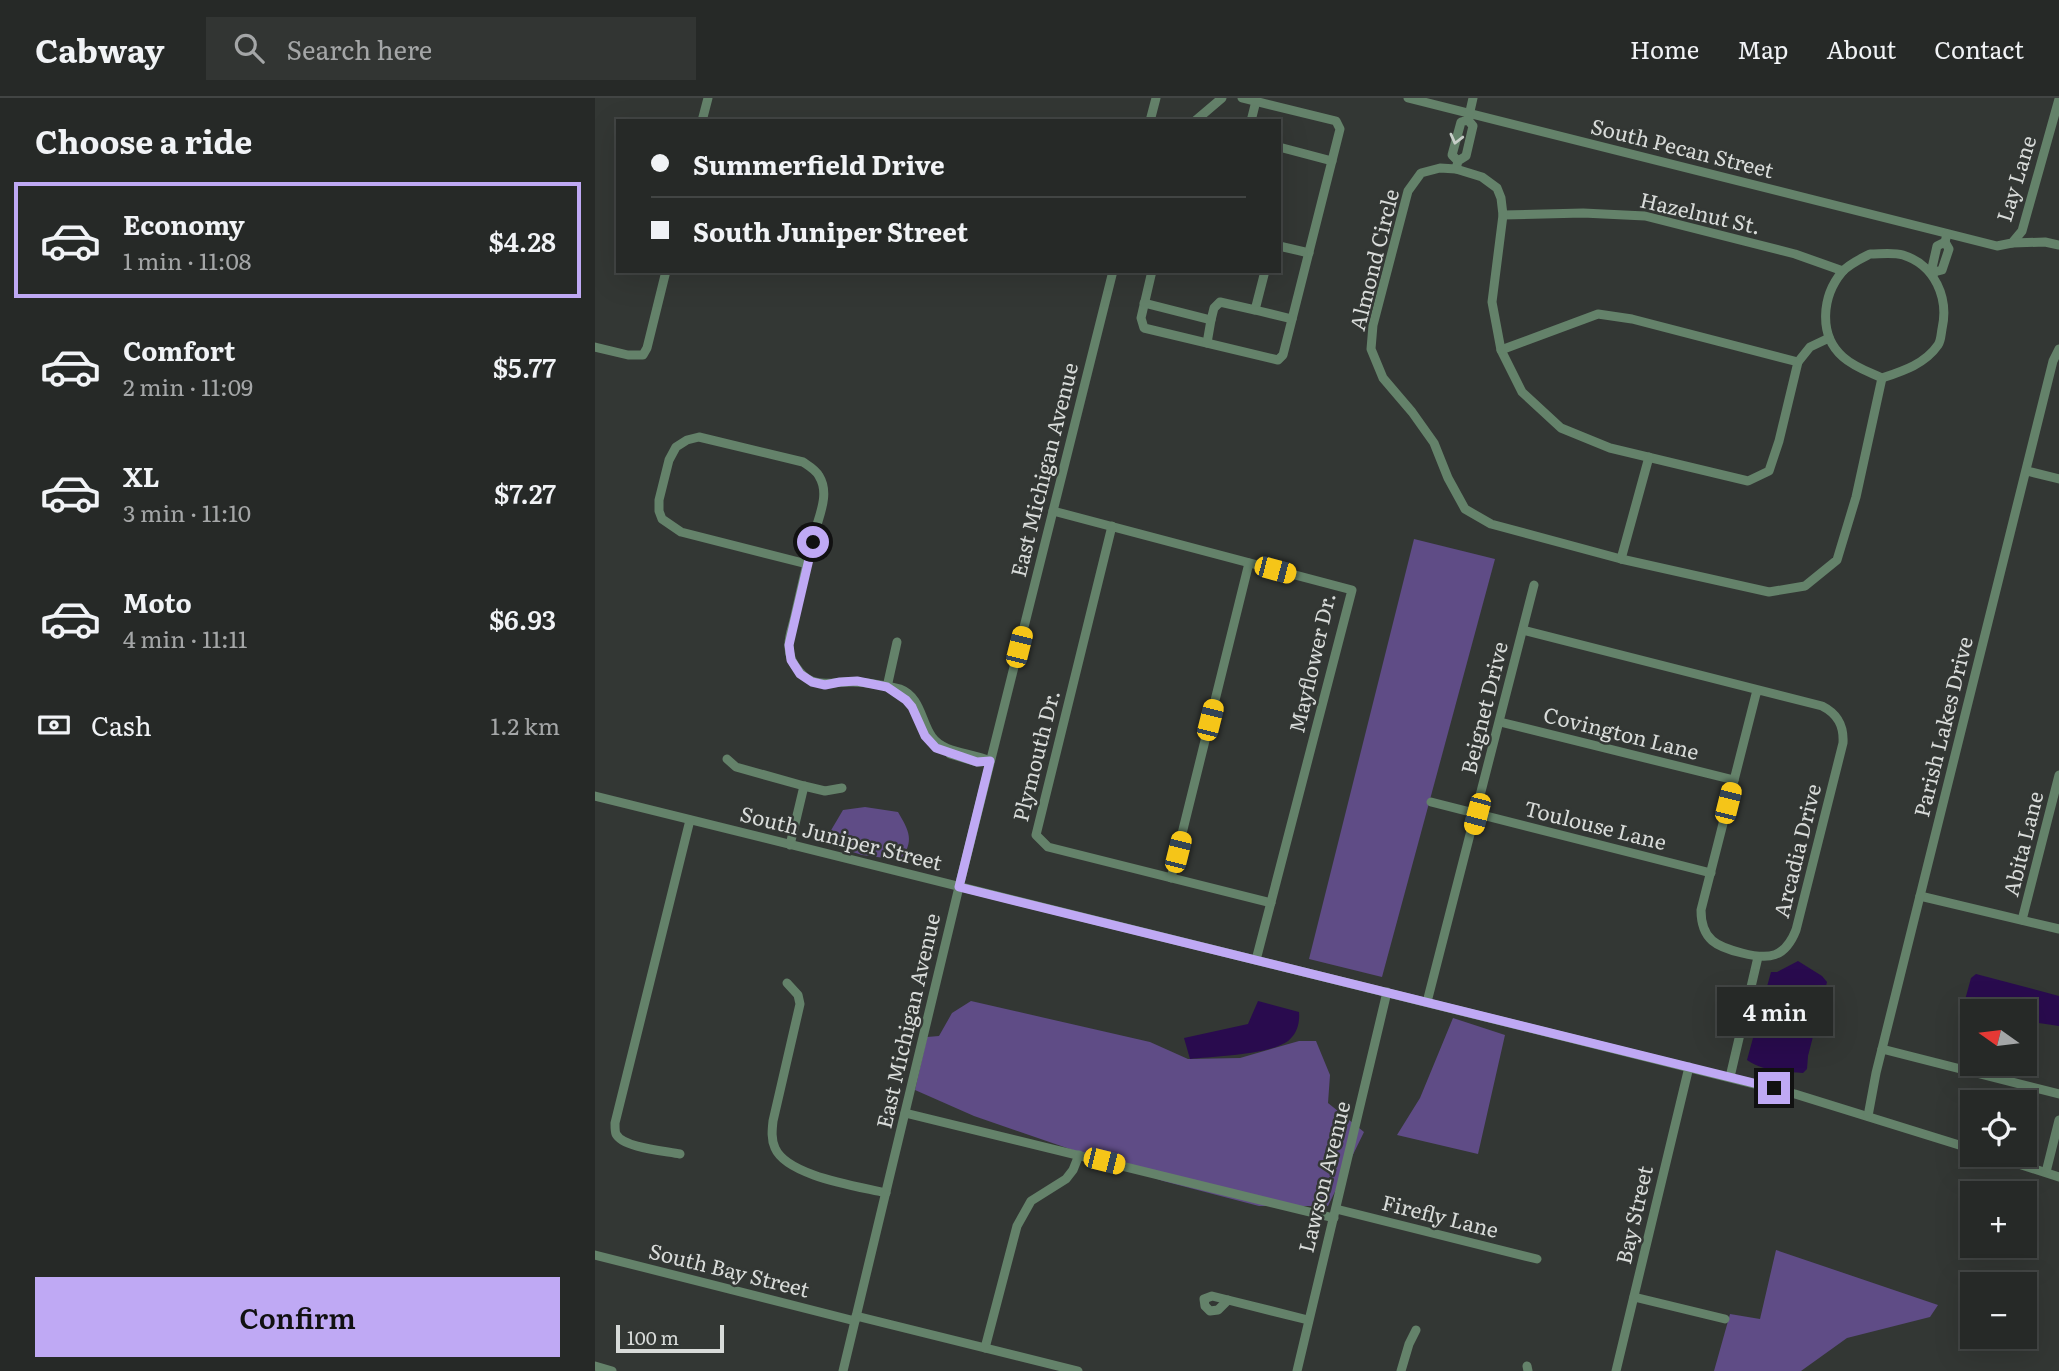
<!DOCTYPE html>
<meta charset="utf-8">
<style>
body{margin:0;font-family:Literata,serif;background:#323533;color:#f1f3f6;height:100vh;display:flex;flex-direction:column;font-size:26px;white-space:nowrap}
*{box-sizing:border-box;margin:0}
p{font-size:23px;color:#a4a6a7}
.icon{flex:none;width:38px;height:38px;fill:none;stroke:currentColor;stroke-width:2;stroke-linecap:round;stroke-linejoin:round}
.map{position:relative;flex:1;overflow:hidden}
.drawer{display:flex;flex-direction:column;background:#262927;width:595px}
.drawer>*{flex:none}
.hud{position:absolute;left:21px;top:21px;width:665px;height:154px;border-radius:0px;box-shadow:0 7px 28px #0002,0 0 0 2px #424544;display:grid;align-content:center;height:154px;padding:0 35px;background:#262927}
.needle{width:46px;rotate:284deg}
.controls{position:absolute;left:1365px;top:901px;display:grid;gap:14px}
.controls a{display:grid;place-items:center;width:77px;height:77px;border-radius:0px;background:#262927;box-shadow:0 7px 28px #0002,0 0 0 2px #424544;font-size:35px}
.scale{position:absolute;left:21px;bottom:18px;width:108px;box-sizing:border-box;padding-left:7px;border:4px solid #d8dbd9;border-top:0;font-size:19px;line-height:24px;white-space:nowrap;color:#d8dbd9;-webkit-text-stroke:5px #333734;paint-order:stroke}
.end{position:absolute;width:32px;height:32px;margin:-16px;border:9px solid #bfa9f4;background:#111;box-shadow:0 0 0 4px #111}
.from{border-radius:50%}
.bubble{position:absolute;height:49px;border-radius:0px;background:#262927;box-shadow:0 7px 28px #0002,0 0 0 2px #424544;font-size:23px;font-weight:600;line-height:49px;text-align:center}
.car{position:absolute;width:21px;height:42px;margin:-21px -10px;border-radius:9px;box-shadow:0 0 5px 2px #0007;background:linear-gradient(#f5c518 24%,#345 0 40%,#f5c518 0 76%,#345 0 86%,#f5c518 0)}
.hud b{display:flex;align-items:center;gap:24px;height:66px;font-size:26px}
.hud b+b{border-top:2px solid #424544}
.hud i{width:18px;height:18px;background:#f1f3f6}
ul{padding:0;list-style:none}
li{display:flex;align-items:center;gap:21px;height:116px;margin:0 14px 10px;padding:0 21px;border:4px solid transparent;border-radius:0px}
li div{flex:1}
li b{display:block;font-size:26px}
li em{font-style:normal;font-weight:600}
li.active{border-color:#bfa9f4}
li>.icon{width:63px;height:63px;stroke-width:1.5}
h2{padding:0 35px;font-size:32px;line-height:84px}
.pay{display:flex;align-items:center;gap:18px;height:77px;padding:0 35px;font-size:26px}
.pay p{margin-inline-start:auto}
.action{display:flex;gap:14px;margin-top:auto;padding:14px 35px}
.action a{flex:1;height:80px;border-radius:0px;background:#bfa9f4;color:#111;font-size:28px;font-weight:600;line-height:80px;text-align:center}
header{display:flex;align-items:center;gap:42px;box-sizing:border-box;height:98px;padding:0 35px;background:#262927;border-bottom:2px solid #424544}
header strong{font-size:33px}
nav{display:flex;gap:38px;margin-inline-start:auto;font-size:24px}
.search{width:490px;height:63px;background:#323533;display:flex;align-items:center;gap:18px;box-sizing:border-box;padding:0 24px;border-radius:0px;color:#a4a6a7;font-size:26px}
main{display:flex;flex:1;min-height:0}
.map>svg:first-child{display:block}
.green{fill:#5f4c86}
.water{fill:#290b4e}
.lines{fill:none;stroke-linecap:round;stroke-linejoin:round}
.minor{stroke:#64826a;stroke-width:9}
.oneway{stroke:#c7cec8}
.route{stroke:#bfa9f4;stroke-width:9}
.labels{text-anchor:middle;stroke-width:5;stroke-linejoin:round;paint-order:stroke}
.street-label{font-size:21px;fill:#d8dbd9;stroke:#333734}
</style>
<header>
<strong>Cabway</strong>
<div class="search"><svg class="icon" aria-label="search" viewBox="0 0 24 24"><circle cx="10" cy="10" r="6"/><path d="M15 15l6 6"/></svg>Search here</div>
<nav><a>Home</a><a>Map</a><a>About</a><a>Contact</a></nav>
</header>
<main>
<section class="drawer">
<h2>Choose a ride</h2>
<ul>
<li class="active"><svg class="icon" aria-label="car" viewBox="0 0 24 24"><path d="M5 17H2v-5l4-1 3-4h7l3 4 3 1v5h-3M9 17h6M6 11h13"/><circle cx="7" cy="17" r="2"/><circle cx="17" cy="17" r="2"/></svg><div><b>Economy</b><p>1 min · 11:08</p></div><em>$4.28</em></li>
<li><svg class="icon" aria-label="car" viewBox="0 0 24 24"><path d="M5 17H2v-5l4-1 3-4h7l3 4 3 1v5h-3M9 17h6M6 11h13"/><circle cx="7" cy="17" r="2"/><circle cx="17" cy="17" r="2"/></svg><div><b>Comfort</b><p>2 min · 11:09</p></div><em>$5.77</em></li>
<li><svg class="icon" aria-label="car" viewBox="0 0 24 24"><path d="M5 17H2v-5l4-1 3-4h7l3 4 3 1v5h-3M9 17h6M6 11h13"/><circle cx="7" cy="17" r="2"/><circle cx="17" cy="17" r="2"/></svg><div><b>XL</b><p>3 min · 11:10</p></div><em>$7.27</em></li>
<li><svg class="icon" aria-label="car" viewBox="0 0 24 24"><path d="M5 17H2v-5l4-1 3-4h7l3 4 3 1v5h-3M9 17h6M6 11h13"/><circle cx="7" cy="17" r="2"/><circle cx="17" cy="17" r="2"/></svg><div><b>Moto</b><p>4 min · 11:11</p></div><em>$6.93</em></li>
</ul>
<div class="pay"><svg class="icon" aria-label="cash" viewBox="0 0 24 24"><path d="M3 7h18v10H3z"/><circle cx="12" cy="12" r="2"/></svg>Cash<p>1.2 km</p></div>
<div class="action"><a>Confirm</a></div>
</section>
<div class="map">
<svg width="1464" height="1273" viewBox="0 0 1464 1273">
<rect width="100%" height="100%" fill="#333734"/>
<g class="green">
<polygon points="819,441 900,461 787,879 714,861"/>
<path d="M270 709 303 714C314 733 320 743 305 762L267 757 236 747 235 734 248 712Z"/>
<polygon points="376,903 555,944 593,961 645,960 704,943 721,943 735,977 733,1005 769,1034 733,1108 664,1108 568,1083 379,1018 320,992 332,939 344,938 357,915"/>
<polygon points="858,920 910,937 883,1056 802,1037 825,1000"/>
<polygon points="1181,1152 1343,1207 1335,1219 1252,1240 1206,1273 1119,1273 1135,1216 1165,1221"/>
</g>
<g class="water">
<path d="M1203 863 1227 878 1232 884 1213 958 1212 971 1208 975C1191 974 1167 973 1152 962L1176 874H1182Z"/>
<polygon points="1381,876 1464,898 1464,928 1430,923 1430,914 1403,913 1385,909 1374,909 1370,902 1376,880"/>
<path d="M663 903 704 914C705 925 702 936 693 943 674 957 619 958 595 961L589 940 653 926Z"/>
</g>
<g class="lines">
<g class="minor">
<polyline points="813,0 1402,148 1417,145 1427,133 1464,1"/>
<polyline points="107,23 113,0"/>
<polyline points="555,23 561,0"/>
<polyline points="600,23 627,0"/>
<polyline points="656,23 661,3"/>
<polyline points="684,49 737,63"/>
<polyline points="863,63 857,57 866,24 873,22"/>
<polyline points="861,71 863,63 871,58 878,28 873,22 878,0"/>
<polyline points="908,117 988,115 1050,118 1200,156 1248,173"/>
<polyline points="1417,145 1450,144 1464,147"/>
<polyline points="684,148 714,155"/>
<path d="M1275 156C1285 156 1298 154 1308 157 1340 167 1354 200 1347 231 1346 236 1346 243 1343 247 1330 266 1308 273 1287 280 1274 274 1259 269 1248 259 1223 237 1227 198 1247 174 1254 166 1265 161 1275 156Z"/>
<polyline points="557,173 546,220 549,230 683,262 688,257 745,31 741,23 647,0"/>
<polyline points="1339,174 1347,172 1354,151 1350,144"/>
<polyline points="1338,177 1339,174 1337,170 1342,148 1350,144 1352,136"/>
<polyline points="549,205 616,222 612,245"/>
<polyline points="660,212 697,221"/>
<polyline points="616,222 619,210 625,204 660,212 670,173"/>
<polyline points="1234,240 1215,249 1203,264 1184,343 1174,373 1153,383 1015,350 966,330 927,294 906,252 897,204 908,117 906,100 902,90 887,79 861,71 845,70 826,75 813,93 778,227 776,251 788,280 817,314 839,345 853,380 870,411 896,426 1026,461 1174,494 1210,488 1242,462 1261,399 1287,280"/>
<polyline points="0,249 33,257 48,257 52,250 71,173"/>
<polyline points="906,252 1003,216 1037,221 1203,264"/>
<polyline points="1432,373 1464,381"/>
<polyline points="458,413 757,492 661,862"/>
<polyline points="517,428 441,737 453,749 676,805"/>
<polyline points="1026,461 1054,359"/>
<path d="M212 466 86 434 67 421 64 413V402L74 362 81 349 92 342 104 339 208 364C214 368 221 372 224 378 234 394 226 413 221 430 213 459 207 488 200 518 198 528 193 539 194 549 194 558 198 566 204 573 219 592 238 583 258 584 268 584 296 588 305 591 326 599 326 624 337 639 349 656 377 654 395 663"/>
<path d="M928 532 1227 608C1243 616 1249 628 1248 645L1201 832C1190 860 1174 862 1147 855 1122 849 1106 842 1106 812L1162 592"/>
<polyline points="292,589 302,544"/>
<polyline points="905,624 1139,682"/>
<polyline points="355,656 382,664 395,663"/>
<polyline points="132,661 141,669 209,688 230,693 247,690"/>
<polyline points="0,698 1200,996 1377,1051"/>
<polyline points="836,704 1116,775"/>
<polyline points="195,747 209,688"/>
<polyline points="576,780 654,465"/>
<polyline points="1325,798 1464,831"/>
<polyline points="1427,822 1464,677"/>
<path d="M192 885 203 897 205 906 178 1023C177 1032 176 1041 180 1050 192 1078 262 1088 291 1095"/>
<polyline points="832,904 939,487"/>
<polyline points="1287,951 1464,996"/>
<polyline points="1135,979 1163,859"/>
<polyline points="310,1015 739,1120"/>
<polyline points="1273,1018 1281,975 1458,263 1464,251"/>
<path d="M85 1056C71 1053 28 1050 21 1036 20 1034 20 1028 20 1025L95 722"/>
<polyline points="1396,1057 1464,1079"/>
<polyline points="1451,1074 1464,1022"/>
<polyline points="741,1111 942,1161"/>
<polyline points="0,1157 260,1223"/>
<polygon points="617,1198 633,1202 623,1212 615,1213 610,1208 609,1201"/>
<polyline points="1039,1199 1130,1221"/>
<polyline points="633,1202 713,1222"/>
<polyline points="261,1218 483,1273"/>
<polyline points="390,1250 422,1128 436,1103 471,1081 478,1072 484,1057"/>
<polyline points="0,1268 17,1273"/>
<polyline points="932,1268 933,1273"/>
<polyline points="248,1273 364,789 518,173"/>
<polyline points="702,1273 792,894"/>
<polyline points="806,1273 814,1246 821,1232"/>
<polyline points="1021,1273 1094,969"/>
</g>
</g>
<defs><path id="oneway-chevron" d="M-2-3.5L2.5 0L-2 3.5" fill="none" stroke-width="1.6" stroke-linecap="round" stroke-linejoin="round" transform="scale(1.75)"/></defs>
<use class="oneway" href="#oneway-chevron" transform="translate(861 41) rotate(104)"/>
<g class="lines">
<polyline class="route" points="218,444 194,547 196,562 205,576 217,584 230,587 245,584 262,583 292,589 311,602 317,609 330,638 341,650 382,664 395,663 364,789 1179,990"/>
</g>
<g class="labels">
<g class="street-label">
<text transform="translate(1087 51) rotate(14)" y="7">South Pecan Street</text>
<text transform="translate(1422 81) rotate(-73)" y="7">Lay Lane</text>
<text transform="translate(1105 116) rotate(13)" y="7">Hazelnut St.</text>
<text transform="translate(780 162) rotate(-76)" y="7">Almond Circle</text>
<text transform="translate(450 372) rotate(-76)" y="7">East Michigan Avenue</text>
<text transform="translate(718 565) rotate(-77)" y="7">Mayflower Dr.</text>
<text transform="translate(890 610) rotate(-76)" y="7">Beignet Drive</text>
<text transform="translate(1349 629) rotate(-76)" y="7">Parish Lakes Drive</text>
<text transform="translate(1026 636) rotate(14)" y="7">Covington Lane</text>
<text transform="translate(442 658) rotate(-76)" y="7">Plymouth Dr.</text>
<text transform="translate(1000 728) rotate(14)" y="7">Toulouse Lane</text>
<text transform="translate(246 741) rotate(14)" y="7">South Juniper Street</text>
<text transform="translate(1429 746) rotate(-76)" y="7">Abita Lane</text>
<text transform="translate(1203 753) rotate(-76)" y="7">Arcadia Drive</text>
<text transform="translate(314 923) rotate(-77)" y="7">East Michigan Avenue</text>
<text transform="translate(730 1079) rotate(-76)" y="7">Lawson Avenue</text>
<text transform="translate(1040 1117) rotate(-77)" y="7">Bay Street</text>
<text transform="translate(845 1119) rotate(14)" y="7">Firefly Lane</text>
<text transform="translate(134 1173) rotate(14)" y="7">South Bay Street</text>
</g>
</g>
</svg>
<div class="controls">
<a><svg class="needle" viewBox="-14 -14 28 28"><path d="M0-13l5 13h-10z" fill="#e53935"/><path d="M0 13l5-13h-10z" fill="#a4a6a7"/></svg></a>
<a><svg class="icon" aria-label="locate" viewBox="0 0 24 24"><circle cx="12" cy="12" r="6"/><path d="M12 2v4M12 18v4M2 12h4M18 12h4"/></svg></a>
<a>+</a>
<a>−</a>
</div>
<div class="scale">100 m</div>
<i class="end from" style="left:218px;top:444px"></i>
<i class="end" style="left:1179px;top:990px"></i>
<div class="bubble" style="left:1122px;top:889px;width:116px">4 min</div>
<i class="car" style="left:680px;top:472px;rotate:105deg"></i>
<i class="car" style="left:424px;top:549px;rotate:14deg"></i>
<i class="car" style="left:615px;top:622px;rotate:14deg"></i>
<i class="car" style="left:1133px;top:705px;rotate:14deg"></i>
<i class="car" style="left:882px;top:716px;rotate:195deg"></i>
<i class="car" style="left:583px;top:754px;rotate:14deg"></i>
<i class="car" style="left:509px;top:1063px;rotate:104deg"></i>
<div class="hud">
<b><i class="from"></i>Summerfield Drive</b>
<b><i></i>South Juniper Street</b>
</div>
</div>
</main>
